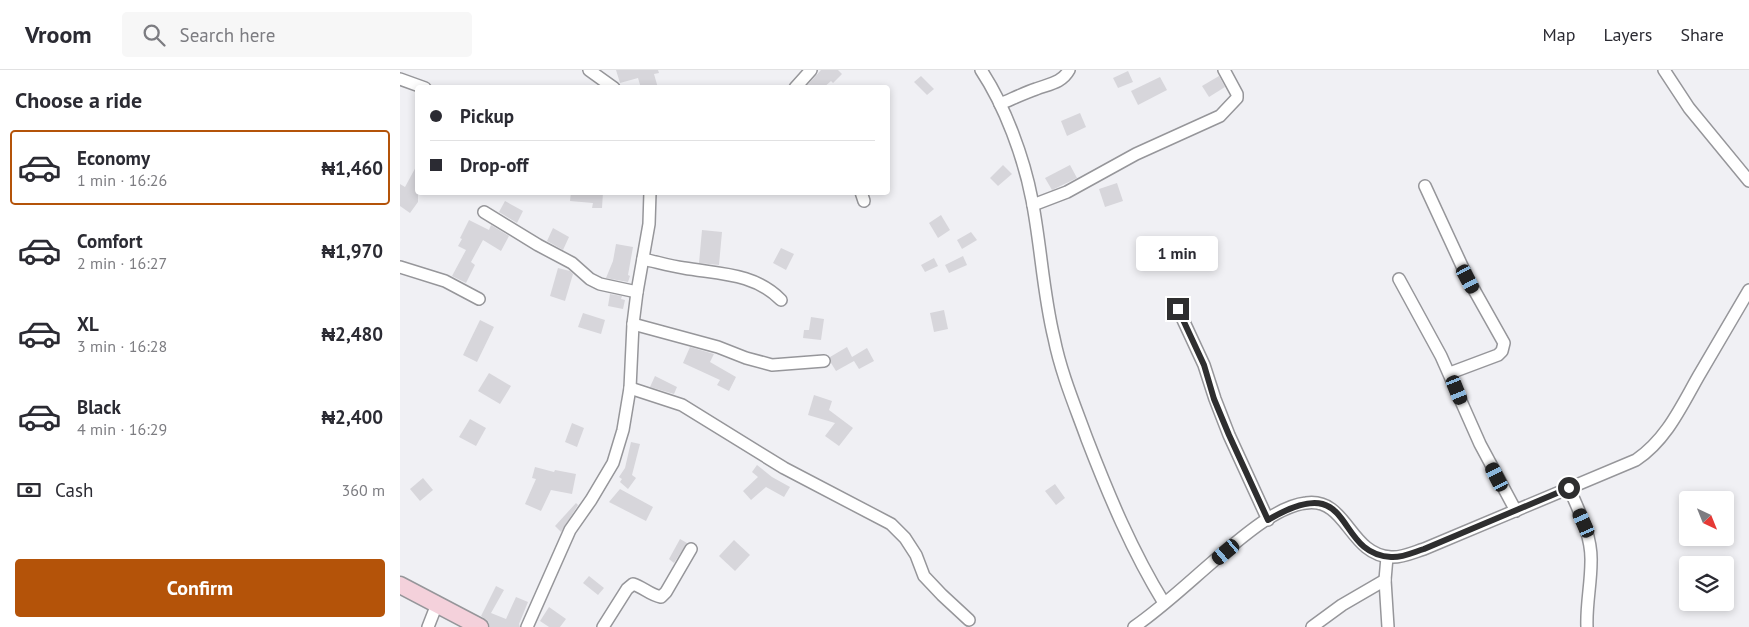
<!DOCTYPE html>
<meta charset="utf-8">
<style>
body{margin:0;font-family:"PT Sans",sans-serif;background:#f7f7f7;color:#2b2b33;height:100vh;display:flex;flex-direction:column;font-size:19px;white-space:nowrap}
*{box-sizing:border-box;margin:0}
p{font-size:16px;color:#7c7c81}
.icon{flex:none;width:28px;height:28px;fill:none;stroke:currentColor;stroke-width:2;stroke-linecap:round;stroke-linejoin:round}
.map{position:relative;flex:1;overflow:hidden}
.panel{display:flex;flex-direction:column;background:#fff;width:400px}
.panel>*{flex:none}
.banner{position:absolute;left:15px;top:15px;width:475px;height:110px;border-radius:5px;box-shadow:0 2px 8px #0003;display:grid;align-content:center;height:110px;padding:0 15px;background:#fff}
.needle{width:32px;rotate:137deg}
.buttons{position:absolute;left:1279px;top:421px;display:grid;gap:10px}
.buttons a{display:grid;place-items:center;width:55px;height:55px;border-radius:5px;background:#fff;box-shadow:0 2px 8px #0003;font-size:25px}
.end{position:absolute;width:22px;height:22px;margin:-11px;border:6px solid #2e2e2f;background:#fff;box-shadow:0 0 0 2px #fff}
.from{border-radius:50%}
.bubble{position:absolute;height:35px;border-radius:5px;background:#fff;box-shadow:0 2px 8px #0003;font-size:16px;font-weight:700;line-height:35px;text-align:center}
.car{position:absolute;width:15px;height:30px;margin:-15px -8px;border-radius:6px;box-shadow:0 0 4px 1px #0007;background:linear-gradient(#222 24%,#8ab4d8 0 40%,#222 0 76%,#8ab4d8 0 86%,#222 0)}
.banner b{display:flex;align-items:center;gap:18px;height:48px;font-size:19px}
.banner b+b{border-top:1px solid #e1e1e2}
.banner i{width:12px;height:12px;background:#2b2b33}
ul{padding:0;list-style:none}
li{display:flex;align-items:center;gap:15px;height:75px;margin:0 10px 8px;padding:0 5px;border:2px solid transparent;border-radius:5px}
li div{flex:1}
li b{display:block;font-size:19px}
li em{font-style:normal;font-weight:700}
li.selected{border-color:#b45309}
li>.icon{width:45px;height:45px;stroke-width:1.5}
h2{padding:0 15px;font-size:22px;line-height:60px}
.pay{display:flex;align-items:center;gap:12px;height:55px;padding:0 15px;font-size:19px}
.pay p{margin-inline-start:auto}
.action{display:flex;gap:10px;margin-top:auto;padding:10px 15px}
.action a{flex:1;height:58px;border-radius:5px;background:#b45309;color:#fff;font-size:20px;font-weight:700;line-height:58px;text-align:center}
header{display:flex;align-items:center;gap:30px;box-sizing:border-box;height:70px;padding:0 25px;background:#fff;border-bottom:1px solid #e1e1e2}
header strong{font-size:24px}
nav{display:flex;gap:28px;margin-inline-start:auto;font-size:18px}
.search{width:350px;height:45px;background:#f7f7f7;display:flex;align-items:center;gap:12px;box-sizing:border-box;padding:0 18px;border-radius:5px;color:#7c7c81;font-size:19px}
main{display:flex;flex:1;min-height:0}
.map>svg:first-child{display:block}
.building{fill:#d7d6db}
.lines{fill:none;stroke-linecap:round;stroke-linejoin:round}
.street-casing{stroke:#96969a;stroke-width:14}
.secondary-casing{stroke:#96969a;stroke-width:19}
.street{stroke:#fff;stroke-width:11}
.secondary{stroke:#f4d1db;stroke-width:16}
.route{stroke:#2e2e2f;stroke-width:6}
</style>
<header>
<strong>Vroom</strong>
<div class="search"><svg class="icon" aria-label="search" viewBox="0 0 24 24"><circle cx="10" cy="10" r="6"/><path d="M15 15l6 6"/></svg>Search here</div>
<nav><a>Map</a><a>Layers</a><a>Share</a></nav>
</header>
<main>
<section class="panel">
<h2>Choose a ride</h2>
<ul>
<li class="selected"><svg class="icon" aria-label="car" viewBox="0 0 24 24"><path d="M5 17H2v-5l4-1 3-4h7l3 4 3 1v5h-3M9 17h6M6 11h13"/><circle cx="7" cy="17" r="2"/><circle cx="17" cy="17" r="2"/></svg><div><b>Economy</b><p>1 min · 16:26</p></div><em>₦1,460</em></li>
<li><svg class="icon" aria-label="car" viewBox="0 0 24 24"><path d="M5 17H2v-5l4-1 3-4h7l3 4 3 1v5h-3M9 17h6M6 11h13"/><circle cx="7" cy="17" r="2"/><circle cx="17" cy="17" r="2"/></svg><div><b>Comfort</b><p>2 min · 16:27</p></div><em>₦1,970</em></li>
<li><svg class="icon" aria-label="car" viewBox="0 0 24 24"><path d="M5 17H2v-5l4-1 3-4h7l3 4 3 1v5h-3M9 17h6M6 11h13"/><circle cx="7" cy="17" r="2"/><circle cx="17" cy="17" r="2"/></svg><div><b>XL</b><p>3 min · 16:28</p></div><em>₦2,480</em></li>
<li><svg class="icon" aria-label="car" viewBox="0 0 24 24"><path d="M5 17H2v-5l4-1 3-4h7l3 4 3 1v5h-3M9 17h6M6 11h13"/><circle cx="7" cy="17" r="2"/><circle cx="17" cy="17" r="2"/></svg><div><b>Black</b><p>4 min · 16:29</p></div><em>₦2,400</em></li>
</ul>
<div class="pay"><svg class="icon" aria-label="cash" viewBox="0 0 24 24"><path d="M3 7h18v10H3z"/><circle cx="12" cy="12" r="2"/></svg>Cash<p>360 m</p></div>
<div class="action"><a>Confirm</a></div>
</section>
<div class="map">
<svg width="1349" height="557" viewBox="0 0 1349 557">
<rect width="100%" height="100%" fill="#f0f0f4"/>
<g class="building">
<polygon points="216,0 258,0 259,3 254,4 258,18 241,18 238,8 220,13"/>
<polygon points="421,0 438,0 442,4 433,13 431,11 423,18 405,18"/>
<polygon points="728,1 733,12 718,18 713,8"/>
<polygon points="521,6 534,19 527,25 514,12"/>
<polygon points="819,6 825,17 809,27 802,16"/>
<polygon points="760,7 767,20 738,35 731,21"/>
<polygon points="680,43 686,57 667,66 661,51"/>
<polygon points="18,93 18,132 10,143 0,136 0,114 5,117"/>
<polygon points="603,95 612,104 598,116 590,108"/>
<polygon points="670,95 677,108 652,120 645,108"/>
<polygon points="717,113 723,131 705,137 699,119"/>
<polygon points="171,122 203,122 202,138 192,138 193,133 170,131"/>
<polygon points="105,131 123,141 117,153 99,142"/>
<polygon points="541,145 550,160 538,168 529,153"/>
<polygon points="69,150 89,160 91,155 109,166 101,181 83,170 71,192 75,195 66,213 52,206 66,180 58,176 62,169 60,168"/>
<polygon points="153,158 169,167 163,180 147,171"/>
<polygon points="302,160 322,162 319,195 299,193"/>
<polygon points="571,162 577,170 562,179 557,170"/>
<polygon points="216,174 233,177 228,205 230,206 228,212 206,208 213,191"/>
<polygon points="381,178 394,184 386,200 373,193"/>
<polygon points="563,186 567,195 549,203 545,195"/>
<polygon points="534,188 538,196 525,202 521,195"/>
<polygon points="158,198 170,201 173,204 165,231 150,226"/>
<polygon points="210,224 222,226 221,229 225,230 223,239 208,236"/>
<polygon points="544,240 548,259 534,262 530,243"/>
<polygon points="183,243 205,250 201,264 178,257"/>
<polygon points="411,247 424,249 421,270 403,268 404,260 409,260"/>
<polygon points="80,250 94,257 77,292 63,285"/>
<polygon points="290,277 314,284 310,292 336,307 329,321 317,315 320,310 283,293"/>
<polygon points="447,277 452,287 467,278 474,291 459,299 454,291 436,301 431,293 430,287"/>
<polygon points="89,303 111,316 100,334 78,321"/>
<polygon points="255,306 277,317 274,324 250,317"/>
<polygon points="414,325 432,331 429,340 453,358 439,376 425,366 435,353 408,345"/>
<polygon points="70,349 86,358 76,376 59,367"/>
<polygon points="172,353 184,358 177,377 165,372"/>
<polygon points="231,372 240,374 232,405 236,408 228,419 220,412 222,409 219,407 225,398"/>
<polygon points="357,395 372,407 390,417 384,427 366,417 351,430 343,421 358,407 352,402"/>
<polygon points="135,397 154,402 155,400 176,404 172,424 151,420 141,441 125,434 136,409 132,408"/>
<polygon points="23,408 33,420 20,431 10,419"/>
<polygon points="655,414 665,428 656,435 645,421"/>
<polygon points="220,419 253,437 246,451 209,432"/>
<polygon points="176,433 178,435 161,462 155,456"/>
<polygon points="280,469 287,473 274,493 269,489"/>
<polygon points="334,470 350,485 335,501 319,486"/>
<polygon points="189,506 204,518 198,525 183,513"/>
<polygon points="96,516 104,520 91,543 106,549 116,527 128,532 119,554 120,557 90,557 88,551 81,546"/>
<polygon points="149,537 166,549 160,557 149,557 140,551"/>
</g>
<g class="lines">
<defs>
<g id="street">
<polyline points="189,0 214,18"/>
<path d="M581 0C605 36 624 88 632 130 641 176 643 223 654 268 661 303 675 336 687 369 709 426 732 481 764 533"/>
<polyline points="1264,0 1289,38 1349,111"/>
<polyline points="0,9 25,18"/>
<polyline points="395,18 411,0"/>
<path d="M600 34C612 29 624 23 636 19 649 14 662 13 669 0"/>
<polyline points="1025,116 1068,209 1104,273 1102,281 1098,285 1050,303"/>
<polyline points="461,122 464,131"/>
<polyline points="633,135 667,122 736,84 820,46 837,28 837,24 824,0"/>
<polyline points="84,142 138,175 172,193 190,209 200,214 237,222"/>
<path d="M243 189C257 192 270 196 284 198 319 204 355 203 381 230"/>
<polyline points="0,197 45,211 79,229"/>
<polyline points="999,209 1041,286 1080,374 1116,441"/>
<polyline points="778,239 804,295 815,329 829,365 868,450"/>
<polyline points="233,254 318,277 346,288 372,295 424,291"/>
<polyline points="230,318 282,335 384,398 491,454 505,468 516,485 524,506 542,525 569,550"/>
<path d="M1169 418C1179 441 1192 466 1191 492 1191 514 1186 535 1187 557"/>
<polyline points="987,487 985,510 988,557"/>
<polyline points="28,557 37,534"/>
<polyline points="127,557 170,460 191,430 213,393 223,360 230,318 233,254 237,222 249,154 250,122"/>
<path d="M203 557 227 519 233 514C243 517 250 525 261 527L266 522 291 479"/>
<path d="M734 557C763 537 789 512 816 489 839 470 876 436 906 433 947 427 949 485 991 487 1002 488 1014 482 1024 479L1236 390C1266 370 1281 337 1298 307 1315 278 1332 249 1349 220"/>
<polyline points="912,557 942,535 985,510"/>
</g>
<polyline id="secondary" points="0,515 80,557"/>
</defs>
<use href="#street" class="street-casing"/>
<use href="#secondary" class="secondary-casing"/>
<use href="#street" class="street"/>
<use href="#secondary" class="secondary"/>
</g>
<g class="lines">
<path class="route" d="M778 239 804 295 814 329 829 365 868 450C957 397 932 484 991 487 1002 488 1014 482 1024 479L1169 418"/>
</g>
</svg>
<div class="buttons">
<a><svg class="needle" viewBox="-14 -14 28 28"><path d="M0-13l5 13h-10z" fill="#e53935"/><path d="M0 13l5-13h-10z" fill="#7c7c81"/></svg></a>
<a><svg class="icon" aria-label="layers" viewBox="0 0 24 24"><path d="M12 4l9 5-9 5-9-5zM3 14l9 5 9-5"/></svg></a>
</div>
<i class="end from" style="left:1169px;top:418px"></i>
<i class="end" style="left:778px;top:239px"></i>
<div class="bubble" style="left:736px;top:166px;width:82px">1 min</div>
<i class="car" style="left:1068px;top:209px;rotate:152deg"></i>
<i class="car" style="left:1057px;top:320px;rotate:158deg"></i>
<i class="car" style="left:1097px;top:407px;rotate:333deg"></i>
<i class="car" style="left:1184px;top:453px;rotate:336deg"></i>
<i class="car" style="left:826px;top:482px;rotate:230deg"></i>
<div class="banner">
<b><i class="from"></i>Pickup</b>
<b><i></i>Drop-off</b>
</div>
</div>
</main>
